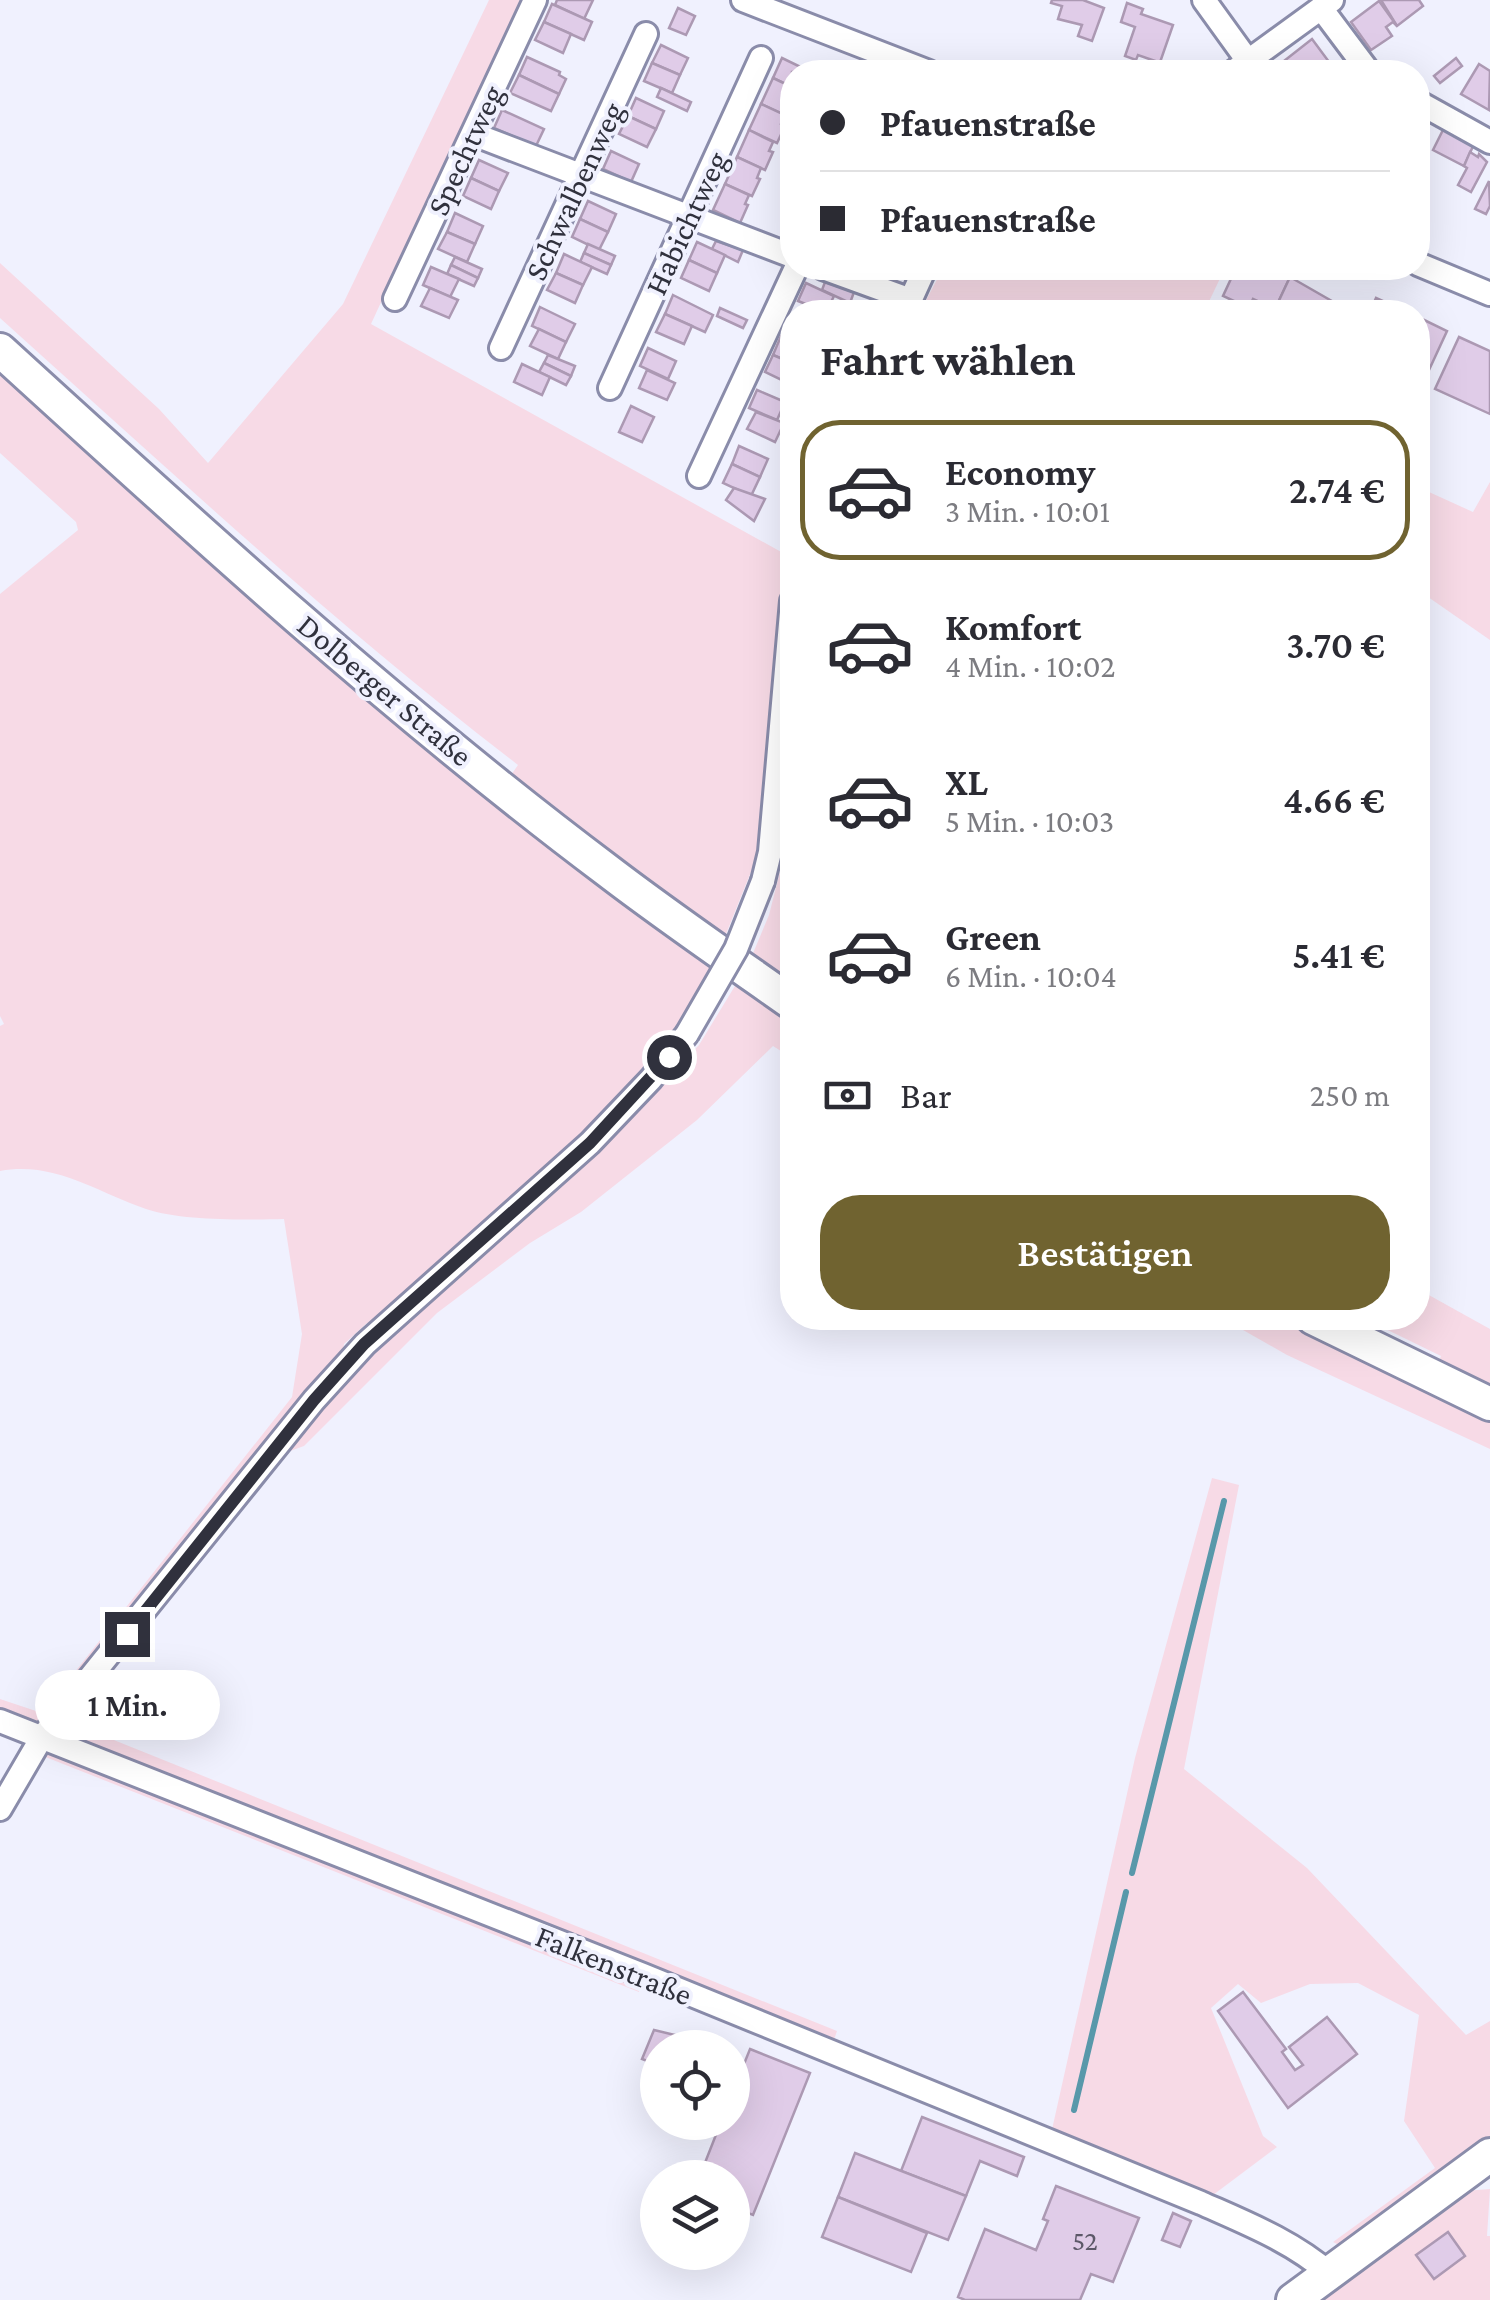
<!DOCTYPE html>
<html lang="de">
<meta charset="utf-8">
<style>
body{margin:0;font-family:"Crimson Pro",serif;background:#f7f7f7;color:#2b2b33;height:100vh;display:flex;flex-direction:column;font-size:38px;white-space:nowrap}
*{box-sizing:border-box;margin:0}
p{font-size:32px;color:#7c7c81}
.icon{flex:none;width:55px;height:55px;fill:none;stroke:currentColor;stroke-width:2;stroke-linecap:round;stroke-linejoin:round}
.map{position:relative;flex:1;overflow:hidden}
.details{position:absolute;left:780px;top:300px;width:650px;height:1030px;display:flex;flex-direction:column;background:#fff;border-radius:40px;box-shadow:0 10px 40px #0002}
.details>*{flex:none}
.hud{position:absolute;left:780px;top:60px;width:650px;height:220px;border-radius:40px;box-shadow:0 10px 40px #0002;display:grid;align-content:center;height:220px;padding:0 40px;background:#fff}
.controls{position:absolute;left:640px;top:2030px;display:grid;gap:20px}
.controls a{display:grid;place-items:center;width:110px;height:110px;border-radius:50%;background:#fff;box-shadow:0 10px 40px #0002;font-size:50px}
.end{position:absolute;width:45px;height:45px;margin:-22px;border:12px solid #30313d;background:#fff;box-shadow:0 0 0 5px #fff}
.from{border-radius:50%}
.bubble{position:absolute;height:70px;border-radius:35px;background:#fff;box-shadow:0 10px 40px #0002;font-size:32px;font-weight:600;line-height:70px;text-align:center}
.hud b{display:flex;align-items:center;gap:35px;height:95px;font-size:38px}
.hud b+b{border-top:2px solid #e1e1e2}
.hud i{width:25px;height:25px;background:#2b2b33}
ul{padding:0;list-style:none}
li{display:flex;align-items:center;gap:30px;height:140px;margin:0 20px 15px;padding:0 20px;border:5px solid transparent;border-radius:40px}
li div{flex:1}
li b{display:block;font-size:38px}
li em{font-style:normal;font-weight:600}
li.selected{border-color:#706330}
li>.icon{width:90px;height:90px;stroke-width:1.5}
h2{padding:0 40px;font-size:45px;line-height:120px}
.pay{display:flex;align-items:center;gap:25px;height:110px;padding:0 40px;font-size:38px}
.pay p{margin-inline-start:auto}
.button{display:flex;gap:20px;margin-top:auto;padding:20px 40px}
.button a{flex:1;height:115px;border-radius:40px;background:#706330;color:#fff;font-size:40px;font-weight:600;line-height:115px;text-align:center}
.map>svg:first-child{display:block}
.green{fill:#f7dae6}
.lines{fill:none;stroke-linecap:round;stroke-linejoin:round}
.stream{stroke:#5898aa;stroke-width:6}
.building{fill:#e0cce8;stroke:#ac99b3;stroke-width:2.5}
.minor-casing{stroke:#8a8caa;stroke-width:28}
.secondary-casing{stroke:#8a8caa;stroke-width:38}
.minor{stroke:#fff;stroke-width:22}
.secondary{stroke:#fff;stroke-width:32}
.minor-bridge-casing{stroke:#8a8caa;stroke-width:28;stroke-linecap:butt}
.minor-bridge{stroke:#fff;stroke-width:22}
.route{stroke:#30313d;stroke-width:12}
.labels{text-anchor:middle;stroke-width:8;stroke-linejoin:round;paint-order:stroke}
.number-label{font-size:28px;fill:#5c5868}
.street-label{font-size:32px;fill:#30313d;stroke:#f0f1fe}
</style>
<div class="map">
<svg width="1490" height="2300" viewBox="0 0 1490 2300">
<rect width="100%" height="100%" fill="#f0f1fe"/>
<g class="green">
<path d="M489 0H520L371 324 792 558 780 620 763 842 724 939 509 778 518 765C337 626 169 470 0 318V263L159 409 208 463 343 304Z"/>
<polygon points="943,268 1225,268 1204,312 920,312"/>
<path d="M0 367 713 965 677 1027 681 1032 613 1111 375 1324 367 1323 344 1344 343 1352 47 1718 36 1723 0 1713V1699L36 1711 47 1706 67 1682 292 1397 302 1334 284 1219C245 1220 182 1221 146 1209 96 1192 55 1161 0 1171V1026L4 1024 0 1016V594L78 530 76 522 0 453Z"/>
<polygon points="1490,482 1490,640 1418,590 1418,487 1473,512"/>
<polygon points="792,688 792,988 751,958 769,915 783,860"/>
<polygon points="738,981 792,1019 792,1058 773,1046 697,1120 581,1212 530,1243 437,1313 304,1446 279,1455 377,1346 598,1150 699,1045"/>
<polygon points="1418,1289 1490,1329 1490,1394 1436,1368 1441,1356 1363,1318 1418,1318"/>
<polygon points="1222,1318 1286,1318 1490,1418 1490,1449 1287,1355"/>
<polygon points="1212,1478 1239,1485 1184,1769 1307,1868 1466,2035 1490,2021 1490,2141 1343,2247 1333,2242 1435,2168 1404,2121 1419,2015 1358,1983 1310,1984 1261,2003 1238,1984 1211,2008 1263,2136 1277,2147 1213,2195 1051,2134 1135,1758"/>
<path d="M121 1651 75 1720 84 1728 837 2031 832 2046 73 1739C60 1709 103 1674 121 1651Z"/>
<polygon points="54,1751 641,1982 639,1992 43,1756"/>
<polygon points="1490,2189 1487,2236 1490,2236 1490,2300 1311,2300 1465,2191"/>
</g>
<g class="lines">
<g class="stream">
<polyline points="1132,1873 1224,1501"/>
<polyline points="1074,2110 1126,1892"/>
</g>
</g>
<g class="building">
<polygon points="557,0 593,0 584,19 555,5"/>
<polygon points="1052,0 1083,0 1104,8 1092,41 1078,36 1082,25 1058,19 1062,6 1051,3"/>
<polygon points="1381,0 1419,0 1423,6 1397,26"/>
<polygon points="1379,1 1397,26 1393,22 1386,27 1392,36 1371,50 1351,22"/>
<polygon points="1127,3 1143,9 1141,14 1173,25 1158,68 1158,62 1138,55 1136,60 1125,56 1135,27 1121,22"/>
<polygon points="552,4 592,22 584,40 544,22"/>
<polygon points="678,8 695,16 686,35 669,28"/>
<polygon points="544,22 571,34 563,53 535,40"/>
<polygon points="1312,39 1335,70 1320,72 1317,68 1311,72 1292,72 1284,61"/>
<polygon points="661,45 688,58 680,75 652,63"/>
<polygon points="527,57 560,72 559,75 566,79 559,94 519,75"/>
<polygon points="782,58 809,71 792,72 792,87 773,78"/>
<polygon points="1456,58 1462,66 1440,83 1434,76"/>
<polygon points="652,63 680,75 672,93 644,81"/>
<polygon points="1479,64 1490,71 1489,110 1461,94"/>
<polygon points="519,75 559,94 551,111 510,93"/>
<polygon points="773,78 792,87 792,109 789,117 761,104"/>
<polygon points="661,88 691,102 687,111 657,97"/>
<polygon points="636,98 664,111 656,129 628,116"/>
<polygon points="761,104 785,115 781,124 785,126 777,143 749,130"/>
<polygon points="502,110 544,129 536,146 494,128"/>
<polygon points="628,116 656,129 647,147 619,134"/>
<polygon points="1444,128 1474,144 1464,166 1433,150"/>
<polygon points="749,130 773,142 769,151 773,152 765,170 737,157"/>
<polygon points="611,151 639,164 631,182 603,169"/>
<polygon points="1470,152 1478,157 1479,154 1487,162 1471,192 1458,185 1467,168 1464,166"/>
<polygon points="737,157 761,168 757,178 760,179 752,196 725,184"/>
<polygon points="479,160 508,173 499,191 471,178"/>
<polygon points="471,178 499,191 491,209 463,196"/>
<polygon points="1489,181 1490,206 1486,214 1475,209"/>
<polygon points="725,184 749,195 745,204 748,205 740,223 713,210"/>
<polygon points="588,201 616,214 608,232 580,219"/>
<polygon points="455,213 483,226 475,244 447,232"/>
<polygon points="580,219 608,232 599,250 572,237"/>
<polygon points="447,232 475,244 467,262 438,249"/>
<polygon points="716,241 743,250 738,262 712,249"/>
<polygon points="697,242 725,255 717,273 689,260"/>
<polygon points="588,244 615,256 611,265 584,253"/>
<polygon points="584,253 611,265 607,274 580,262"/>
<polygon points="564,254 592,267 583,285 556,273"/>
<polygon points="455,257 482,269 478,278 451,265"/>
<polygon points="689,260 717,273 709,291 681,278"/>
<polygon points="451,265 478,278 474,286 447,274"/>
<polygon points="431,267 459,279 450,297 423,285"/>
<polygon points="1236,268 1269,268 1290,277 1275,309 1253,299 1249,308 1223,296"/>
<polygon points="556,273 583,285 575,303 547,290"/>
<polygon points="1290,277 1337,304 1333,312 1283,312 1275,309"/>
<polygon points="825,282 854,292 850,303 822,290"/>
<polygon points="806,283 834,296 826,312 798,301"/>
<polygon points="430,288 458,300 449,318 421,306"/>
<polygon points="673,295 713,315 705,332 665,314"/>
<polygon points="1376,298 1407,312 1370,312"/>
<polygon points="540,307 575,324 566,342 532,326"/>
<polygon points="720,308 747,320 743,328 717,316"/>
<polygon points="665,314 692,326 684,344 656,332"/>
<polygon points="1418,317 1447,331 1423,383 1418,380"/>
<polygon points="539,329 566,342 558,359 530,346"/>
<polygon points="781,336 792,341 792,363 773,355"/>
<polygon points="1459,337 1490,351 1490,414 1435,389"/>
<polygon points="648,348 676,361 668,379 640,366"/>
<polygon points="548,355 575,366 571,376 544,363"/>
<polygon points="773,355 792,363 792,385 765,372"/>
<polygon points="544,363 571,376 566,385 539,372"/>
<polygon points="522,364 550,377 542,395 514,382"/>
<polygon points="647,370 675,383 667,400 639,388"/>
<polygon points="757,390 785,402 777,420 749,408"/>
<polygon points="631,406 654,417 642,442 619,432"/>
<polygon points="756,412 784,423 775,442 747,429"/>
<polygon points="739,446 768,459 760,477 732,464"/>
<polygon points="732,464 760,477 751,496 723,483"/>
<polygon points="734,488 765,499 754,521 726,500"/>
<polygon points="1243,1992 1286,2049 1282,2052 1295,2070 1303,2065 1289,2047 1327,2017 1357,2054 1288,2108 1218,2011"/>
<polygon points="654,2030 679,2036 678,2039 689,2044 688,2048 658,2048 658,2065 642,2059"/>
<polygon points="750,2049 810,2073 753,2215 732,2207 732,2178 699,2178 721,2122 732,2122 732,2094"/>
<polygon points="922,2117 1024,2157 1017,2176 980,2161 966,2196 901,2171"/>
<polygon points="855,2153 966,2196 948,2240 838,2197"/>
<polygon points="1056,2186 1139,2218 1113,2282 1091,2274 1080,2300 965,2300 958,2297 985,2229 1036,2250 1048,2221 1043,2219"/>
<polygon points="838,2197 927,2233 911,2272 822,2237"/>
<polygon points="1173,2213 1191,2221 1180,2247 1162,2240"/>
<polygon points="1448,2232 1465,2256 1434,2279 1416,2255"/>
</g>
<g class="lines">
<defs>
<g id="minor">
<polyline points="743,0 929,72"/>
<polyline points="1204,0 1248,61"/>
<polyline points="1321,8 1369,72"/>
<polyline points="1233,72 1332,0"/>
<polyline points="1418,102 1490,142"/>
<polyline points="473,134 792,256"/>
<polyline points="1418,264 1490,294"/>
<polyline points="823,268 911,300"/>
<polyline points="395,299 535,0"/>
<polyline points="906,310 925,268"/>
<polyline points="501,348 646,34"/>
<polyline points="610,388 761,58"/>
<polyline points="699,476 796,268"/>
<polyline points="763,881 770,852 792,601"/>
<path d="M0 1721 643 1975 1201 2203C1246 2223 1292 2241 1330 2274"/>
<polyline points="0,1809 42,1737 314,1400 365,1344 590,1143 651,1079 687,1034"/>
</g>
<g id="secondary">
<path d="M0 350C197 530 395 711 608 871 668 917 731 960 792 1003"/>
<polyline points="1313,1318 1490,1404"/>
<polyline points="1293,2300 1490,2155"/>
</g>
</defs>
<use href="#minor" class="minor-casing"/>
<use href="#secondary" class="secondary-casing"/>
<use href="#minor" class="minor"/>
<use href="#secondary" class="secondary"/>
<defs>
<polyline id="minor-bridge" points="687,1034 736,949 763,881"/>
</defs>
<use href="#minor-bridge" class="minor-bridge-casing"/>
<use href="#minor-bridge" class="minor-bridge"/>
</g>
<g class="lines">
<polyline class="route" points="127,1634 314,1400 364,1344 590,1143 669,1057"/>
</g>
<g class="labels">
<g class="number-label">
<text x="1085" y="2250">52</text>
</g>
<g class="street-label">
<text transform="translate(465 150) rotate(-65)" y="11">Spechtweg</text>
<text transform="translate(574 191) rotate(-65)" y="11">Schwalbenweg</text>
<text transform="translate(686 223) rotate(-65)" y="11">Habichtweg</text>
<text transform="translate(385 690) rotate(40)" y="11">Dolberger Straße</text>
<text transform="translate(614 1965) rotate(22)" y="11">Falkenstraße</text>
</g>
</g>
</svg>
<div class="controls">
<a><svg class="icon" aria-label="locate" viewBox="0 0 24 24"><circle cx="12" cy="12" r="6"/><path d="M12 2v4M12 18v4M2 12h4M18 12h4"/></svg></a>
<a><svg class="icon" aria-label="layers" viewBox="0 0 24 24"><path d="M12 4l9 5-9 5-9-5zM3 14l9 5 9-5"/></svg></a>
</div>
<i class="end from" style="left:669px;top:1057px"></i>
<i class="end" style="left:127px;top:1634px"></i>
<div class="bubble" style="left:35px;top:1670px;width:185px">1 Min.</div>
<div class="hud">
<b><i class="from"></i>Pfauenstraße</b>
<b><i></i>Pfauenstraße</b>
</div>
<section class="details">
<h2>Fahrt wählen</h2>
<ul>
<li class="selected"><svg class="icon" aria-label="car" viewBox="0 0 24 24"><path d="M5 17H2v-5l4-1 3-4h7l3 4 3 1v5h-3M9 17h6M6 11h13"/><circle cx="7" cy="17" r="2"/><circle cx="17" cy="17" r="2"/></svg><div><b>Economy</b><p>3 Min. · 10:01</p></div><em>2.74 €</em></li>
<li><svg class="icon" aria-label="car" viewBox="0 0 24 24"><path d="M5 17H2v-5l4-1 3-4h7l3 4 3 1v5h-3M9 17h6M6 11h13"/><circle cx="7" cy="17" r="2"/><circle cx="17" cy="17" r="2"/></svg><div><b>Komfort</b><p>4 Min. · 10:02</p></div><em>3.70 €</em></li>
<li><svg class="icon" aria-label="car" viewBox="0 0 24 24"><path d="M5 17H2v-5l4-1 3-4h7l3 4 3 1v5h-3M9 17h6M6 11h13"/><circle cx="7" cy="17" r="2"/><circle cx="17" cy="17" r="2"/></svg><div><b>XL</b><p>5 Min. · 10:03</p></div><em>4.66 €</em></li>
<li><svg class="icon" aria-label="car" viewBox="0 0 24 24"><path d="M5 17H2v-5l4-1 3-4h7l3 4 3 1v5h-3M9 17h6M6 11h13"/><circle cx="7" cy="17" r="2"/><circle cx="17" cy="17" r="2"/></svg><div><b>Green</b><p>6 Min. · 10:04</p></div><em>5.41 €</em></li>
</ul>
<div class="pay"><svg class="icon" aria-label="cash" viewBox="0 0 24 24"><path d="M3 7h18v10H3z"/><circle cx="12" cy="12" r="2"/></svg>Bar<p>250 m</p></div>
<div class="button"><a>Bestätigen</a></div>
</section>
</div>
